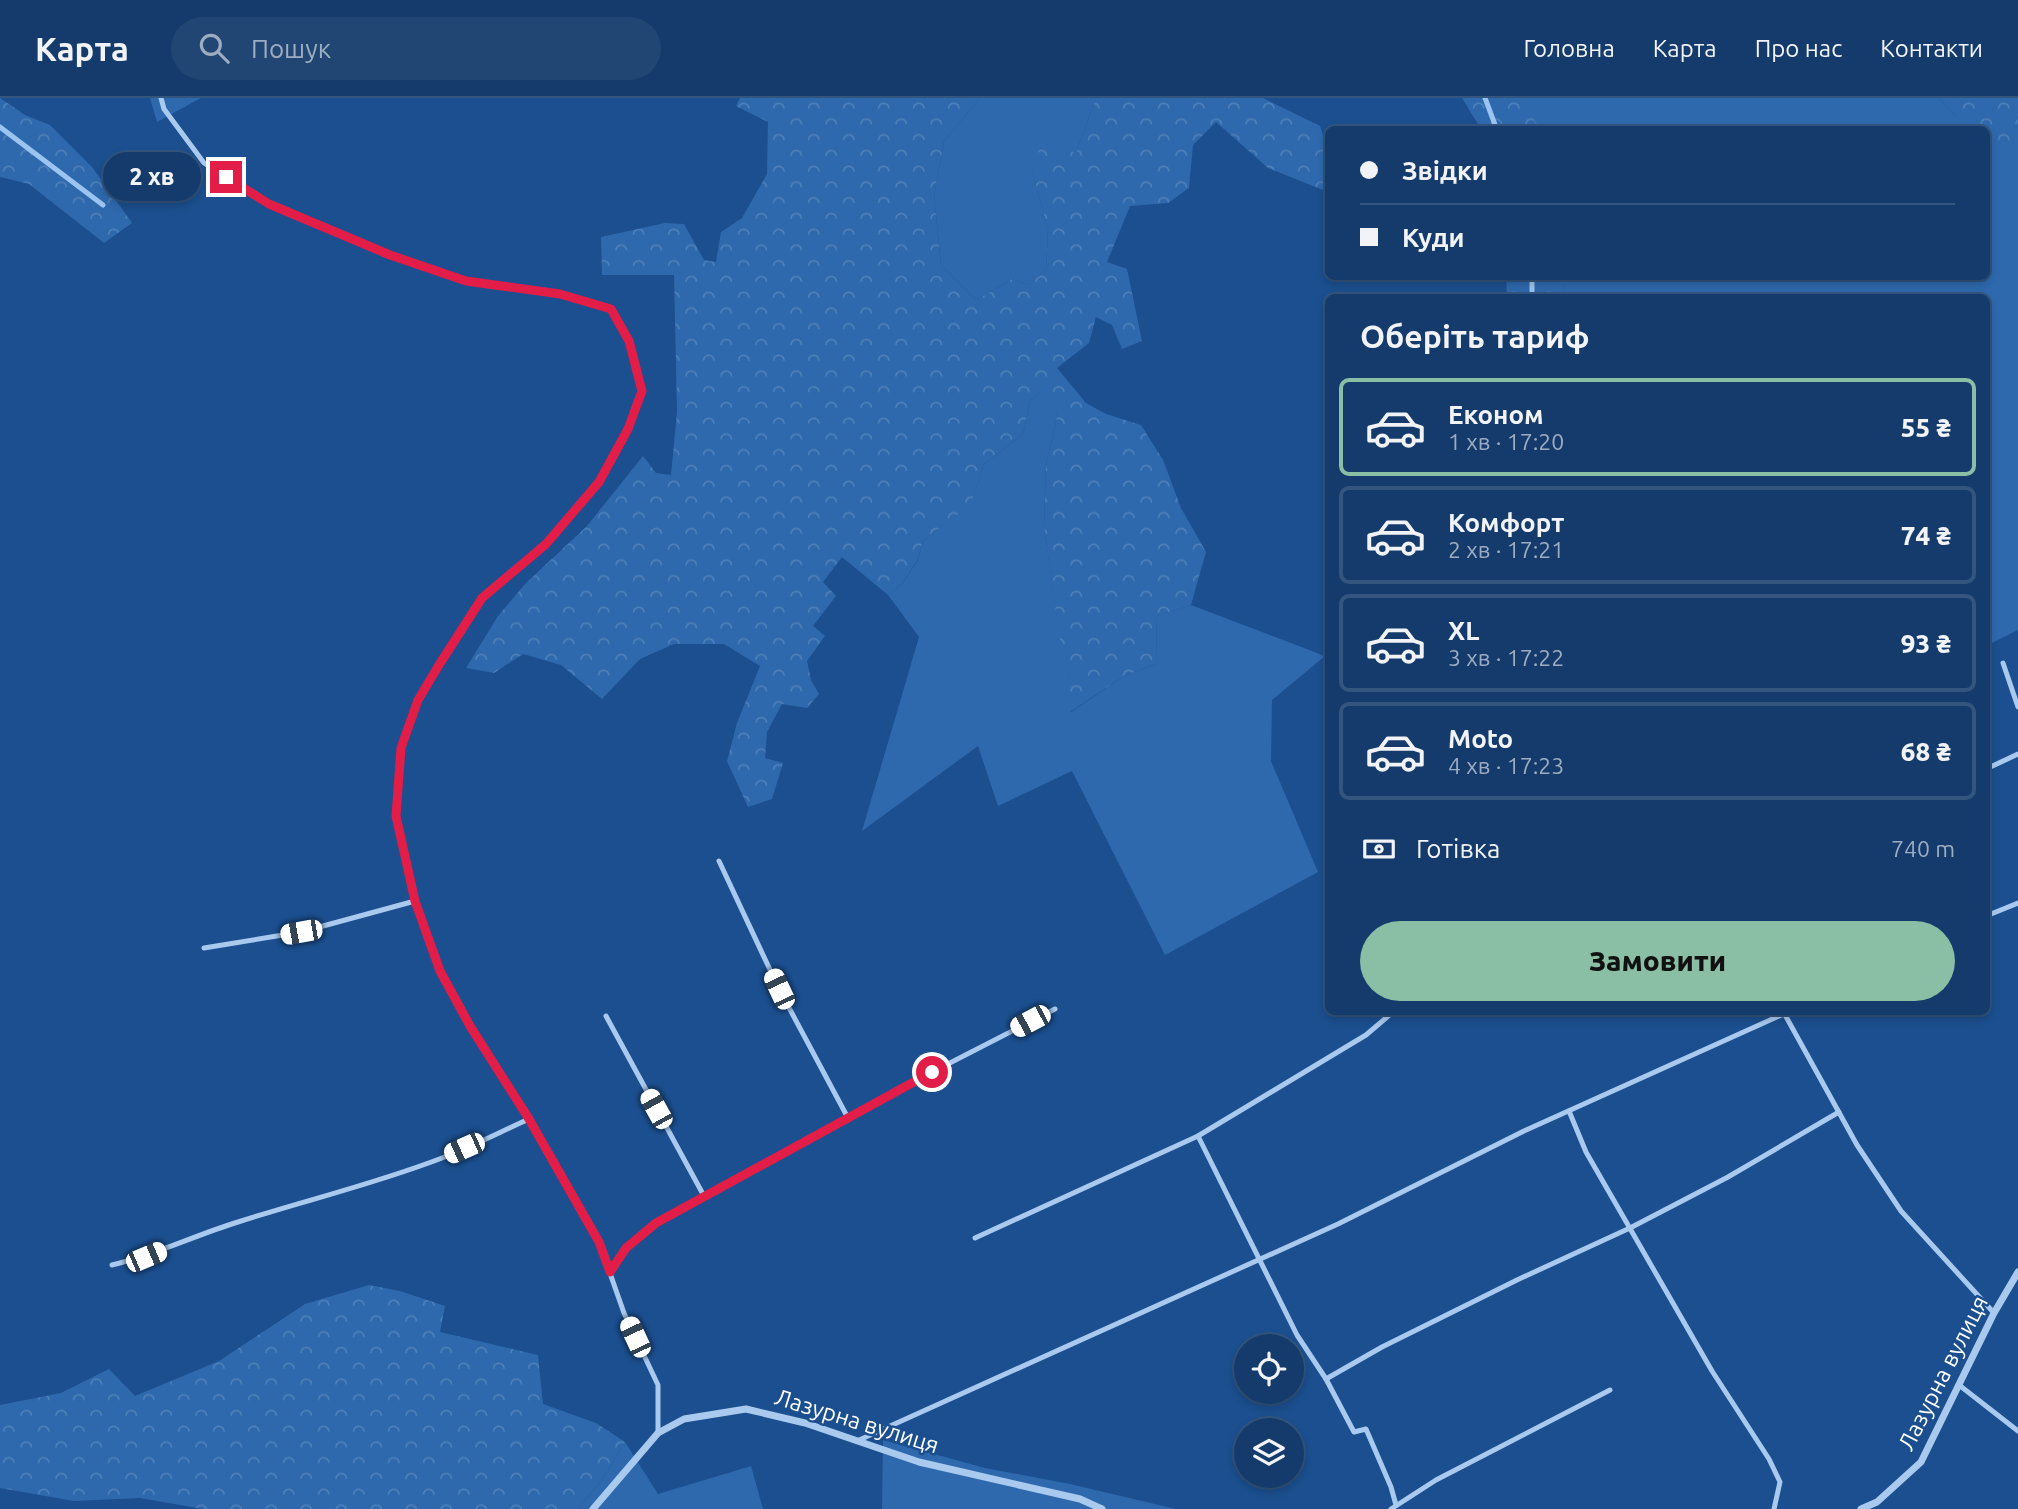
<!DOCTYPE html>
<html lang="uk">
<meta charset="utf-8">
<style>
body{margin:0;font-family:Ubuntu,sans-serif;background:#214673;color:#f1f3f6;height:100vh;display:flex;flex-direction:column;font-size:26px;white-space:nowrap}
*{box-sizing:border-box;margin:0}
p{font-size:23px;color:#9dadc1}
.icon{flex:none;width:38px;height:38px;fill:none;stroke:currentColor;stroke-width:2;stroke-linecap:round;stroke-linejoin:round}
.map{position:relative;flex:1;overflow:hidden}
.side{position:absolute;left:1325px;top:196px;width:665px;height:721px;display:flex;flex-direction:column;background:#143b6b;border-radius:10px;box-shadow:0 4px 10px #0003,0 0 0 2px #33557e}
.side>*{flex:none}
.top-card{position:absolute;left:1325px;top:28px;width:665px;height:154px;border-radius:10px;box-shadow:0 4px 10px #0003,0 0 0 2px #33557e;display:grid;align-content:center;height:154px;padding:0 35px;background:#143b6b}
.fabs{position:absolute;left:1234px;top:1236px;display:grid;gap:14px}
.fabs a{display:grid;place-items:center;width:70px;height:70px;border-radius:50%;background:#143b6b;box-shadow:0 4px 10px #0003,0 0 0 2px #33557e;font-size:35px}
.end{position:absolute;width:32px;height:32px;margin:-16px;border:9px solid #e11d48;background:#fff;box-shadow:0 0 0 4px #fff}
.from{border-radius:50%}
.bubble{position:absolute;height:49px;border-radius:24px;background:#143b6b;box-shadow:0 4px 10px #0003,0 0 0 2px #33557e;font-size:23px;font-weight:800;line-height:49px;text-align:center}
.car{position:absolute;width:21px;height:42px;margin:-21px -10px;border-radius:9px;box-shadow:0 0 5px 2px #0007;background:linear-gradient(#fff 24%,#345 0 40%,#fff 0 76%,#345 0 86%,#fff 0)}
.top-card b{display:flex;align-items:center;gap:24px;height:66px;font-size:26px}
.top-card b+b{border-top:2px solid #33557e}
.top-card i{width:18px;height:18px;background:#f1f3f6}
ul{padding:0;list-style:none}
li{display:flex;align-items:center;gap:21px;height:98px;margin:0 14px 10px;padding:0 21px;border:4px solid #33557e;border-radius:10px}
li div{flex:1}
li b{display:block;font-size:26px}
li em{font-style:normal;font-weight:800}
li.on{border-color:#8abfa5}
li>.icon{width:63px;height:63px;stroke-width:1.5}
h2{padding:0 35px;font-size:32px;line-height:84px}
.pay{display:flex;align-items:center;gap:18px;height:77px;padding:0 35px;font-size:26px}
.pay p{margin-inline-start:auto}
.primary-button{display:flex;gap:14px;margin-top:auto;padding:14px 35px}
.primary-button a{flex:1;height:80px;border-radius:42px;background:#8abfa5;color:#111;font-size:28px;font-weight:800;line-height:80px;text-align:center}
header{display:flex;align-items:center;gap:42px;box-sizing:border-box;height:98px;padding:0 35px;background:#143b6b;border-bottom:2px solid #33557e}
header strong{font-size:33px}
nav{display:flex;gap:38px;margin-inline-start:auto;font-size:24px}
.search{width:490px;height:63px;background:#214673;display:flex;align-items:center;gap:18px;box-sizing:border-box;padding:0 24px;border-radius:38px;color:#9dadc1;font-size:26px}
.map>svg:first-child{display:block}
.green{fill:#2e69ad}
.forest{fill:url(#forest-crowns)}
.lines{fill:none;stroke-linecap:round;stroke-linejoin:round}
.stream{stroke:#9cc4f0;stroke-width:5}
.lane{stroke:#a9c9ee;stroke-width:5}
.street{stroke:#a9c9ee;stroke-width:7}
.route{stroke:#e11d48;stroke-width:9}
.labels{text-anchor:middle;stroke-width:5;stroke-linejoin:round;paint-order:stroke}
.street-label{font-size:23px;fill:#fff;stroke:#1b4f8f}
</style>
<header>
<strong>Карта</strong>
<div class="search"><svg class="icon" aria-label="search" viewBox="0 0 24 24"><circle cx="10" cy="10" r="6"/><path d="M15 15l6 6"/></svg>Пошук</div>
<nav><a>Головна</a><a>Карта</a><a>Про нас</a><a>Контакти</a></nav>
</header>
<div class="map">
<svg width="2018" height="1411" viewBox="0 0 2018 1411">
<defs>
<pattern id="forest-crowns" width="20" height="18" patternUnits="userSpaceOnUse" patternTransform="scale(1.75)"><rect width="20" height="18" fill="#2e69ad"/><path d="M2 6a3 3 0 1 1 6 0M12 15a3 3 0 1 1 6 0" fill="none" stroke="#4d80b9"/></pattern>
</defs>
<rect width="100%" height="100%" fill="#1b4f8f"/>
<g class="green">
<polygon points="150,0 201,0 157,24"/>
<polygon points="980,0 1096,0 1076,55 1032,72 1048,132 1046,172 1028,187 1012,181 976,202 941,167 934,98 944,43"/>
<polygon points="1524,0 1939,0 1955,17 1977,31 1540,31 1524,7"/>
<polygon points="1986,37 2007,50 2018,52 2018,532 1986,548 1986,200 1565,200 1562,179 1986,178"/>
<polygon points="1044,291 1058,315 1046,367 1044,429 1071,614 1126,577 1156,566 1157,518 1191,507 1325,558 1272,602 1271,663 1318,774 1165,857 1072,673 998,708 978,648 862,733 919,539 888,497 902,486 918,462 923,443 971,405 984,366 1023,336 1030,303"/>
<polygon points="883,1342 985,1370 1070,1386 1176,1411 882,1411"/>
<polygon points="625,1344 658,1396 751,1368 763,1411 578,1411 604,1379"/>
</g>
<g class="forest">
<polygon points="0,0 25,17 50,27 92,69 132,125 104,145 29,86 0,79"/>
<polygon points="740,0 980,0 944,43 934,98 941,167 976,202 1012,181 1028,187 1046,172 1048,132 1032,72 1042,43 1076,55 1096,0 1263,0 1320,28 1328,52 1328,94 1268,70 1216,24 1193,47 1189,90 1168,105 1130,108 1107,164 1127,171 1142,243 1122,251 1112,227 1096,219 1089,245 1057,270 1086,305 1106,316 1141,327 1163,362 1181,410 1206,454 1191,507 1157,518 1156,566 1126,577 1070,614 1044,429 1046,367 1058,315 1043,292 1030,303 1023,336 984,366 971,406 923,443 918,461 902,486 888,497 842,459 823,484 836,498 813,528 825,538 807,563 811,582 819,596 807,610 782,606 767,634 765,660 783,665 772,701 748,709 727,663 737,625 760,568 724,546 674,546 640,561 602,601 561,567 523,556 494,575 466,570 498,518 525,486 587,428 643,358 656,375 671,377 677,314 674,177 602,177 601,139 665,125 684,126 704,162 716,164 721,134 742,120 767,76 768,24 736,8"/>
<polygon points="1462,0 1524,0 1525,7 1540,31 1481,31"/>
<path d="M1939 0H2018V52L2008 51 1986 37V32C1967 32 1951 13 1939 0Z"/>
<polygon points="1506,179 1562,179 1565,199 1507,199"/>
<polygon points="369,1187 400,1193 445,1208 440,1234 538,1257 543,1306 596,1325 625,1344 604,1379 578,1411 203,1411 140,1400 74,1403 0,1390 0,1307 61,1295 109,1271 135,1298 219,1263 305,1206"/>
</g>
<g class="lines">
<g class="stream">
<polyline points="1485,0 1497,32"/>
<polyline points="0,29 103,107"/>
<polyline points="1532,200 1532,178"/>
</g>
<g class="lane">
<polyline points="161,0 164,11 204,65 269,106 390,157 466,182 560,196 612,211 629,243 642,293 628,331 599,384 546,446 482,500 449,550 418,602 401,650 396,718 415,803 440,873 470,928 529,1021 599,1144 624,1215 658,1287 658,1335"/>
<polyline points="2003,565 2018,609"/>
<polyline points="1986,671 2018,656"/>
<polyline points="719,763 779,891 848,1020"/>
<polyline points="1986,818 2018,805"/>
<polyline points="204,850 301,834 415,803"/>
<polyline points="1784,915 1857,1047 1901,1113 1994,1215"/>
<polyline points="606,918 704,1098"/>
<polyline points="1569,1013 1586,1054 1712,1273 1769,1361 1780,1384 1774,1411"/>
<polyline points="1198,1038 1297,1237 1326,1281 1354,1334 1366,1331 1391,1389 1396,1407"/>
<polyline points="975,1140 1198,1038 1366,937 1393,914"/>
<path d="M112 1167C156 1157 195 1137 238 1124 306 1102 375 1086 442 1060 471 1049 500 1034 529 1021"/>
<polyline points="610,1174 626,1150 656,1125 907,987 1055,911"/>
<polyline points="1326,1281 1382,1249 1517,1182 1630,1130 1728,1079 1839,1014"/>
<polyline points="1959,1287 2018,1333"/>
<polyline points="857,1343 1338,1126 1524,1033 1788,914"/>
<polyline points="1391,1411 1436,1382 1610,1292"/>
</g>
<g class="street">
<polyline points="593,1411 658,1335 684,1321 746,1311 805,1325 919,1364 1080,1401 1102,1411"/>
<polyline points="1861,1411 1877,1404 1921,1364 1994,1215 2018,1174"/>
</g>
</g>
<g class="lines">
<polyline class="route" points="226,79 269,106 390,157 466,183 560,196 611,211 629,243 642,293 628,331 599,384 546,446 482,500 439,567 418,602 401,650 396,718 415,803 440,873 470,928 529,1021 599,1144 610,1174 626,1150 656,1125 932,974"/>
</g>
<g class="labels">
<g class="street-label">
<text transform="translate(1943 1275) rotate(-63)" y="8">Лазурна вулиця</text>
<text transform="translate(857 1323) rotate(17)" y="8">Лазурна вулиця</text>
</g>
</g>
</svg>
<div class="fabs">
<a><svg class="icon" aria-label="locate" viewBox="0 0 24 24"><circle cx="12" cy="12" r="6"/><path d="M12 2v4M12 18v4M2 12h4M18 12h4"/></svg></a>
<a><svg class="icon" aria-label="layers" viewBox="0 0 24 24"><path d="M12 4l9 5-9 5-9-5zM3 14l9 5 9-5"/></svg></a>
</div>
<i class="end from" style="left:932px;top:974px"></i>
<i class="end" style="left:226px;top:79px"></i>
<div class="bubble" style="left:103px;top:54px;width:98px">2 хв</div>
<i class="car" style="left:301px;top:834px;rotate:260deg"></i>
<i class="car" style="left:779px;top:891px;rotate:335deg"></i>
<i class="car" style="left:1030px;top:923px;rotate:242deg"></i>
<i class="car" style="left:656px;top:1011px;rotate:331deg"></i>
<i class="car" style="left:464px;top:1050px;rotate:246deg"></i>
<i class="car" style="left:146px;top:1159px;rotate:67deg"></i>
<i class="car" style="left:635px;top:1239px;rotate:335deg"></i>
<div class="top-card">
<b><i class="from"></i>Звідки</b>
<b><i></i>Куди</b>
</div>
<section class="side">
<h2>Оберіть тариф</h2>
<ul>
<li class="on"><svg class="icon" aria-label="car" viewBox="0 0 24 24"><path d="M5 17H2v-5l4-1 3-4h7l3 4 3 1v5h-3M9 17h6M6 11h13"/><circle cx="7" cy="17" r="2"/><circle cx="17" cy="17" r="2"/></svg><div><b>Економ</b><p>1 хв · 17:20</p></div><em>55 ₴</em></li>
<li><svg class="icon" aria-label="car" viewBox="0 0 24 24"><path d="M5 17H2v-5l4-1 3-4h7l3 4 3 1v5h-3M9 17h6M6 11h13"/><circle cx="7" cy="17" r="2"/><circle cx="17" cy="17" r="2"/></svg><div><b>Комфорт</b><p>2 хв · 17:21</p></div><em>74 ₴</em></li>
<li><svg class="icon" aria-label="car" viewBox="0 0 24 24"><path d="M5 17H2v-5l4-1 3-4h7l3 4 3 1v5h-3M9 17h6M6 11h13"/><circle cx="7" cy="17" r="2"/><circle cx="17" cy="17" r="2"/></svg><div><b>XL</b><p>3 хв · 17:22</p></div><em>93 ₴</em></li>
<li><svg class="icon" aria-label="car" viewBox="0 0 24 24"><path d="M5 17H2v-5l4-1 3-4h7l3 4 3 1v5h-3M9 17h6M6 11h13"/><circle cx="7" cy="17" r="2"/><circle cx="17" cy="17" r="2"/></svg><div><b>Moto</b><p>4 хв · 17:23</p></div><em>68 ₴</em></li>
</ul>
<div class="pay"><svg class="icon" aria-label="cash" viewBox="0 0 24 24"><path d="M3 7h18v10H3z"/><circle cx="12" cy="12" r="2"/></svg>Готівка<p>740 m</p></div>
<div class="primary-button"><a>Замовити</a></div>
</section>
</div>
